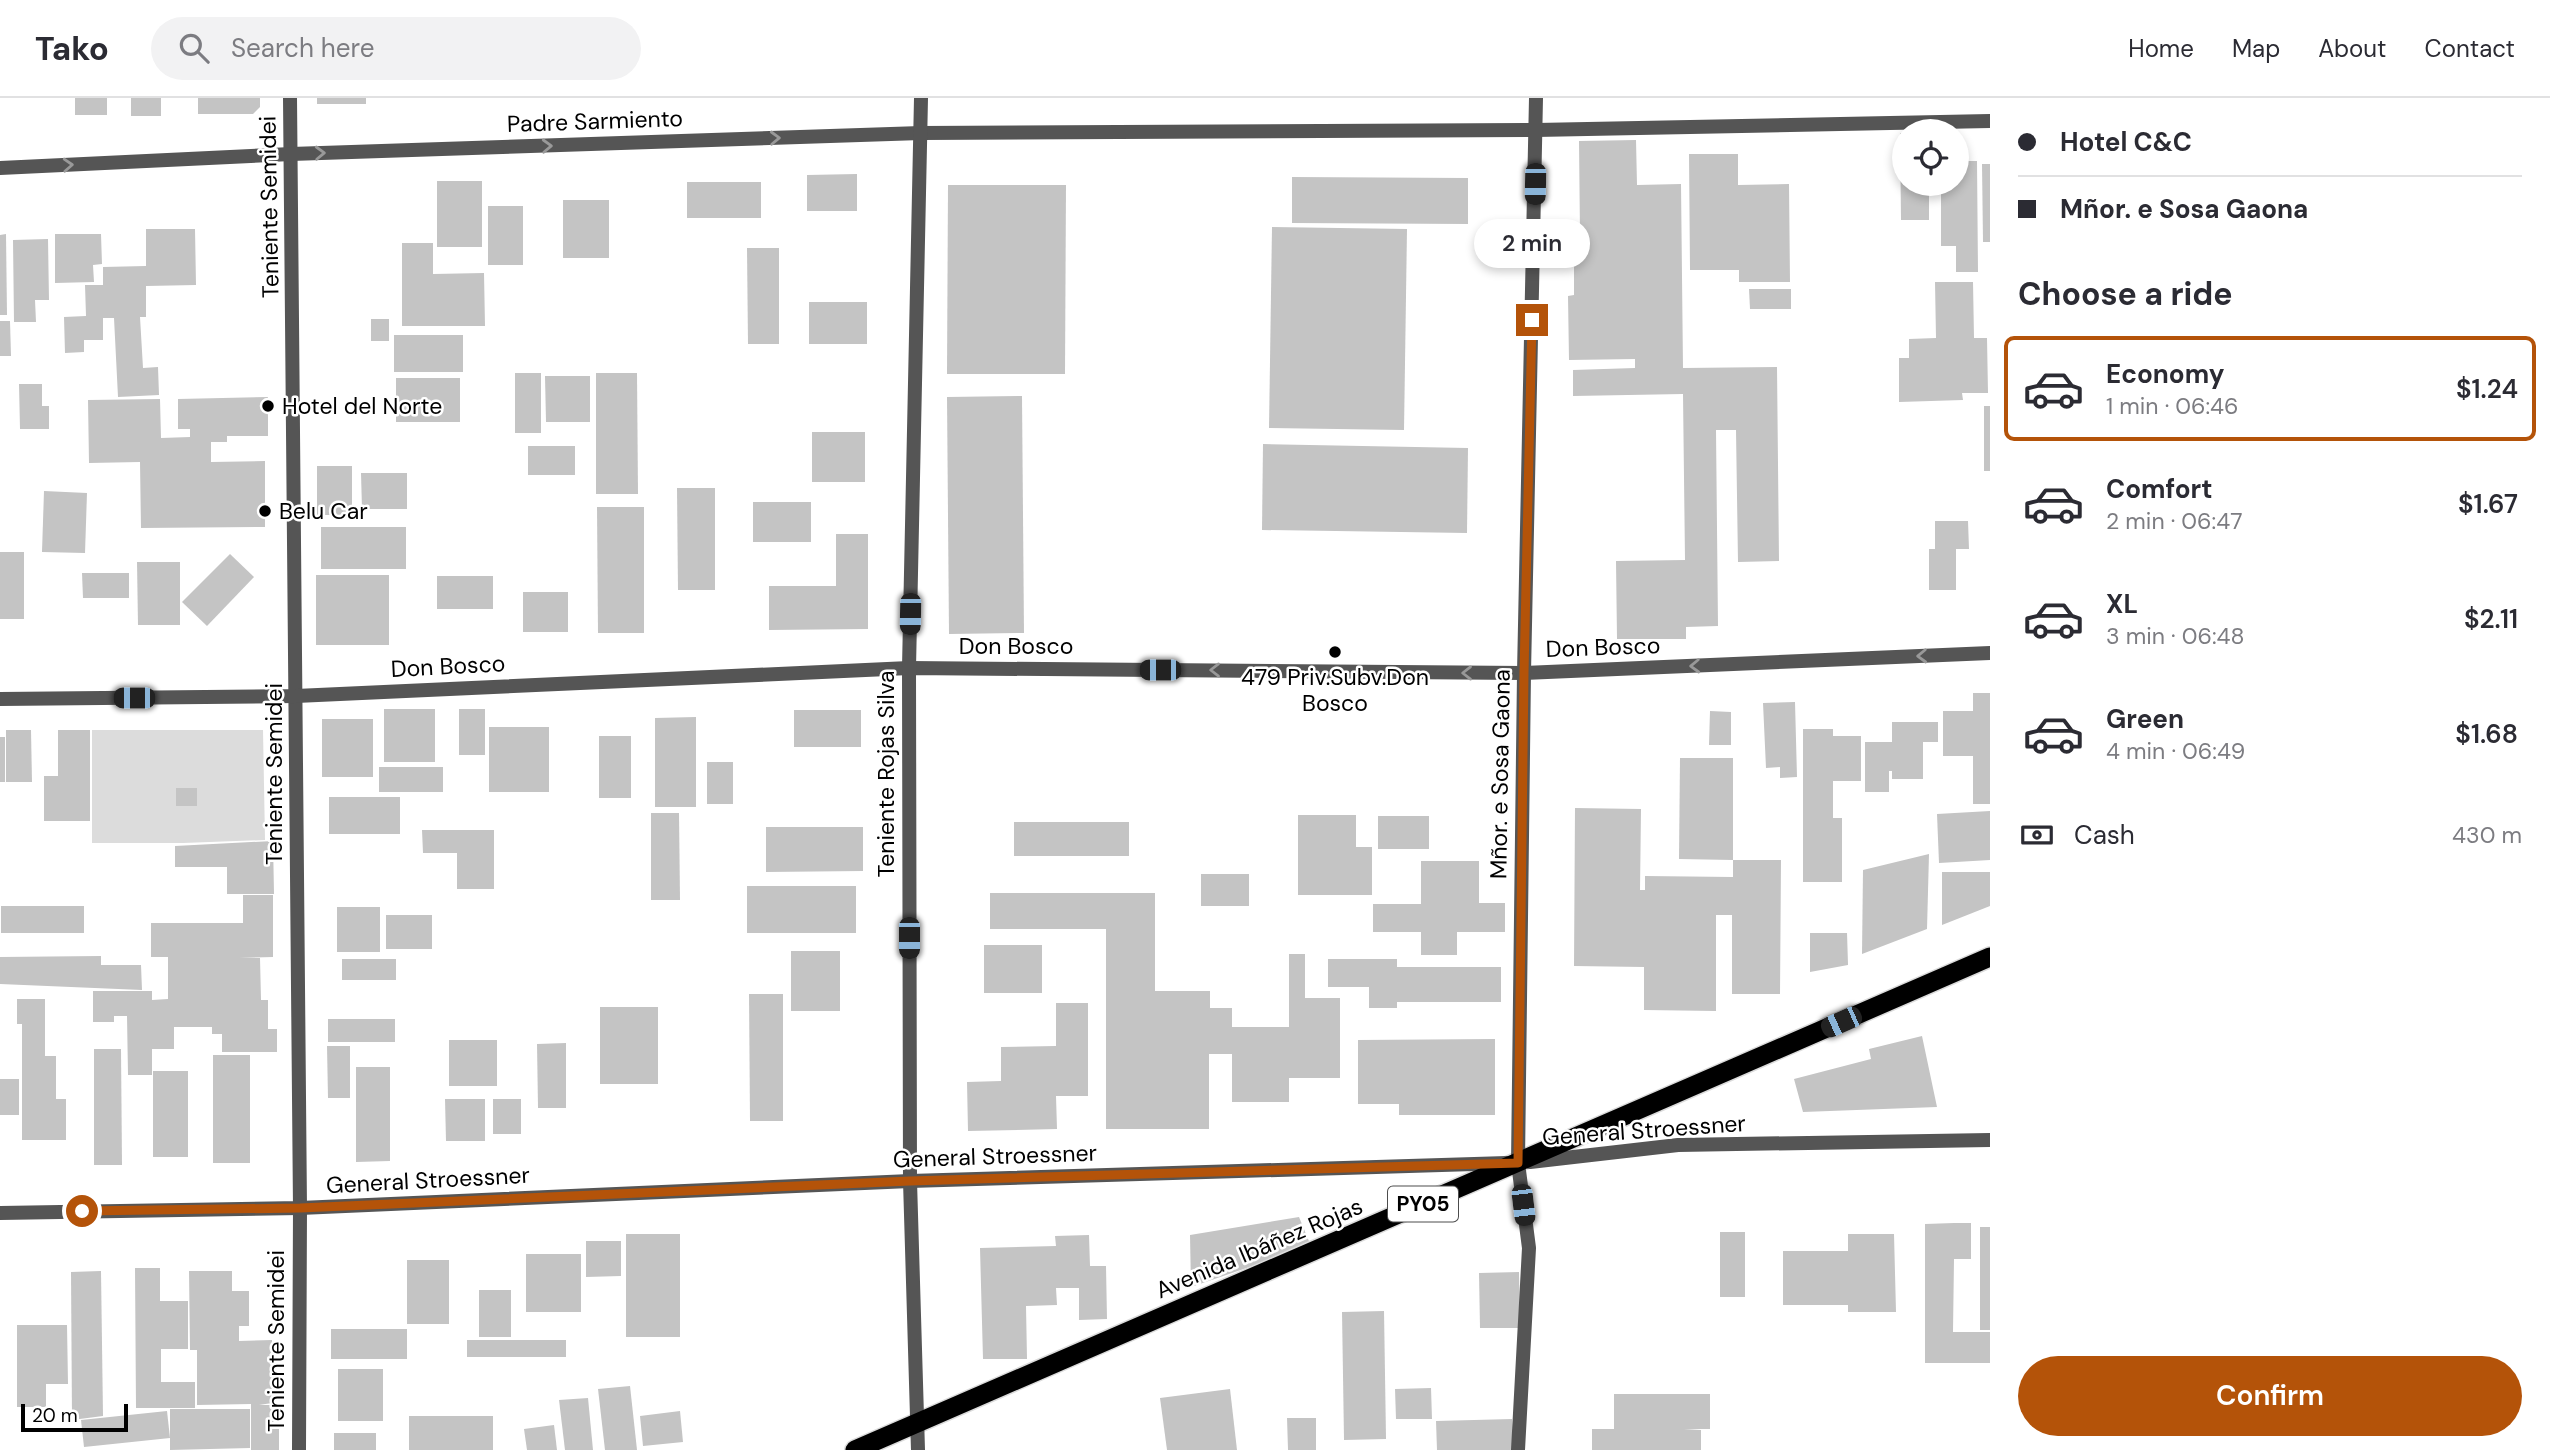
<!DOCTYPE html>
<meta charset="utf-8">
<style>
body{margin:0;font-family:"DM Sans",sans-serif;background:#f2f2f3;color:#2b2b33;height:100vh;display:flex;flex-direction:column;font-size:26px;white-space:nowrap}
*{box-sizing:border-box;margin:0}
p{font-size:23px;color:#7c7c81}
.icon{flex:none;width:38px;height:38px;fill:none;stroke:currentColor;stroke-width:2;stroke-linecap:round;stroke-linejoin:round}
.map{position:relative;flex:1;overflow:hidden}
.details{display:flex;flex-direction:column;background:#fff;width:560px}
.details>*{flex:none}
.guide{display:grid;align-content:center;height:154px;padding:0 28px;background:#fff}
.controls{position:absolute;left:1892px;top:21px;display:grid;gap:14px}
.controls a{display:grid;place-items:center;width:77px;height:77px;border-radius:50%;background:#fff;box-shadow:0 4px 10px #0003;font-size:35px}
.scale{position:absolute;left:21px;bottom:18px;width:107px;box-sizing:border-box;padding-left:7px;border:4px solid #000;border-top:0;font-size:19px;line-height:24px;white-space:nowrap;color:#000;-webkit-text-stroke:5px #fff;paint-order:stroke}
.end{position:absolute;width:32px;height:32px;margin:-16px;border:9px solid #b45309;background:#fff;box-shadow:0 0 0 4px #fff}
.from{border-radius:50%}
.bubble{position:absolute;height:49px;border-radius:24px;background:#fff;box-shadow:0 4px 10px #0003;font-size:23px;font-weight:600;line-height:49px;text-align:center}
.car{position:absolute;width:21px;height:42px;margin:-21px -10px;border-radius:9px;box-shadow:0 0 5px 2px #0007;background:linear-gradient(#222 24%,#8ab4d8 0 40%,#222 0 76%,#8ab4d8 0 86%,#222 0)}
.guide b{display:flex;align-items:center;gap:24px;height:66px;font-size:26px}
.guide b+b{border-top:2px solid #e1e1e2}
.guide i{width:18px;height:18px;background:#2b2b33}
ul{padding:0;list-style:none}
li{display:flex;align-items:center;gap:21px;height:105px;margin:0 14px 10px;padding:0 14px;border:4px solid transparent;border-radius:10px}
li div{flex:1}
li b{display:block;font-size:26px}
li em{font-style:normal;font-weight:600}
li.current{border-color:#b45309}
li>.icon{width:63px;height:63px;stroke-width:1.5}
h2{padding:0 28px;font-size:32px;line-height:84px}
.pay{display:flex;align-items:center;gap:18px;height:77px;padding:0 28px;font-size:26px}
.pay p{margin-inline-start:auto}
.action{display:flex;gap:14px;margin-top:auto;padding:14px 28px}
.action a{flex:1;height:80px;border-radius:42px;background:#b45309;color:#fff;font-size:28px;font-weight:600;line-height:80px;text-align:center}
header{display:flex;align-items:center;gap:42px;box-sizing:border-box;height:98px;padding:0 35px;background:#fff;border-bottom:2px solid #e1e1e2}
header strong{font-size:33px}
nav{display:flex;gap:38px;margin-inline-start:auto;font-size:24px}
.search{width:490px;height:63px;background:#f2f2f3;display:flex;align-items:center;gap:18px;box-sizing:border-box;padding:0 24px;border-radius:38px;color:#7c7c81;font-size:26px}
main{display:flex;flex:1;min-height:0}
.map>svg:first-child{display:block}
.green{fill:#dcdcdc}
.building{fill:#c4c4c4}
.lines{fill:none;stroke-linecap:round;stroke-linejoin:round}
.trunk-casing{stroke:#dbdbdb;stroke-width:22}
.minor{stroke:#555;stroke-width:14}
.trunk{stroke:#000;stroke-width:19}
.oneway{stroke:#999}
.route{stroke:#b45309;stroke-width:9}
.poi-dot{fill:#000;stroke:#fff;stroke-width:2.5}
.labels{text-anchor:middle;stroke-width:5;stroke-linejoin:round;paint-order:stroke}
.shield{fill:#fff;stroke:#4c4c4c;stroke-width:2}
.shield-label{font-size:21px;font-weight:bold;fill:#000}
.street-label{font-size:23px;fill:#000;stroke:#fff}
.poi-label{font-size:23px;fill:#000;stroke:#fff;text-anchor:start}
</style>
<header>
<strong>Tako</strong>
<div class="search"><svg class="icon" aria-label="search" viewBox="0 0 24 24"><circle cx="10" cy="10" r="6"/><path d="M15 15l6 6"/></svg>Search here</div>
<nav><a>Home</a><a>Map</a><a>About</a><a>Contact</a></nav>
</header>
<main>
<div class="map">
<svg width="1990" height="1352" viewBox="0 0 1990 1352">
<rect width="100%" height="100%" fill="#fff"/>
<polygon class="green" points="92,632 263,632 265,742 183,745 92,745"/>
<g class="building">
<rect x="75" y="0" width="32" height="17"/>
<rect x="131" y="0" width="30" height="18"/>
<polygon points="198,0 260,0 260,9 253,16 198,16"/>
<rect x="317" y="0" width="49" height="6"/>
<polygon points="1900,35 1904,35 1904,86 1929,86 1929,122 1901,122"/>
<polygon points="1636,42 1637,87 1681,86 1683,270 1777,269 1779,463 1738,464 1736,332 1716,332 1718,528 1686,529 1686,541 1617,541 1616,463 1685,462 1683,296 1573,298 1573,272 1635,270 1635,261 1569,262 1568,198 1574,197 1574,137 1580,137 1579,43"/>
<polygon points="1689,56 1738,56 1738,87 1789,86 1790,184 1739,184 1739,172 1690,172"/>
<polygon points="1956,63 1977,63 1978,174 1956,174 1956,148 1941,148 1941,86 1956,86"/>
<polygon points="1982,66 1990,66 1990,144 1983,144"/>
<polygon points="857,76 857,113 807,113 807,77"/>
<polygon points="1292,79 1468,80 1468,126 1292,125"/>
<rect x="437" y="83" width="45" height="66"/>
<rect x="687" y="84" width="74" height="36"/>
<polygon points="948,87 1066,87 1065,276 947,276"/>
<rect x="563" y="102" width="46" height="58"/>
<rect x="488" y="108" width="35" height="59"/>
<polygon points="1272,129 1407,131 1404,332 1269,330"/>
<polygon points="146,131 195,131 196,187 146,188 146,219 140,219 143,270 158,269 159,297 118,299 114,220 103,220 103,242 84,242 84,254 65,255 64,219 86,218 85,187 103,187 103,169 146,168"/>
<polygon points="6,136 7,217 0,217 0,137"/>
<polygon points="55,136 101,136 102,166 93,167 94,184 55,185"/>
<polygon points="48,141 49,202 35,202 36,224 14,224 13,142"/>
<polygon points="402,145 433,145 433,176 484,175 485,228 402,228"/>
<polygon points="747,150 779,150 779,246 748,246"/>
<polygon points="1935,184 1973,184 1974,240 1987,240 1988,295 1962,295 1963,302 1899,304 1899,260 1909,260 1909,241 1936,240"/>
<polygon points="1749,191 1791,191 1791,211 1750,211"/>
<rect x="809" y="204" width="58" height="42"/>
<rect x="371" y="221" width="18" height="22"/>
<polygon points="0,223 10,223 11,258 0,258"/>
<rect x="394" y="237" width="69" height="37"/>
<rect x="515" y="275" width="26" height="60"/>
<polygon points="596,275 637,275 638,396 596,396"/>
<polygon points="545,278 590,278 590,324 546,324"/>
<rect x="396" y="280" width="64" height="44"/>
<polygon points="19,286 42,286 42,308 49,308 49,331 20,331"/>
<polygon points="1022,298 1024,535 949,536 947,299"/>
<polygon points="268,299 268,338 227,338 227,344 211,344 211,364 265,363 265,429 141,430 140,364 89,365 88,302 160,301 161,340 190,339 190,331 178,331 178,301"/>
<rect x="1984" y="308" width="6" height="65"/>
<rect x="812" y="334" width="53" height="50"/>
<polygon points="1263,346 1468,350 1467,435 1262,432"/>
<rect x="528" y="348" width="47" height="29"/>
<rect x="317" y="368" width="35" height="49"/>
<polygon points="361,375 407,375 407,411 362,411"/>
<polygon points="677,390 715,390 715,492 678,492"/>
<polygon points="44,393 87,395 85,455 42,454"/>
<rect x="753" y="404" width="58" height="40"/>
<polygon points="597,409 644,409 644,535 598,535"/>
<polygon points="1935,423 1968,423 1969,451 1956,451 1956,492 1929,492 1929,451 1935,451"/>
<rect x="321" y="429" width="85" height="42"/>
<polygon points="836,436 868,436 868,531 769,532 769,488 836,488"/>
<rect x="0" y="454" width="24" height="67"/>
<polygon points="230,456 254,479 207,528 182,504"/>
<polygon points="137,464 180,464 180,527 138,527"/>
<polygon points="82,475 129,475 129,500 83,500"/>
<rect x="316" y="477" width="73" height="70"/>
<rect x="437" y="478" width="56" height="33"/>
<rect x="523" y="494" width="45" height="40"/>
<polygon points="1973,595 1990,595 1990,706 1973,706 1973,658 1943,658 1943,613 1973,613"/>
<polygon points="1795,604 1797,679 1780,680 1780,669 1766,670 1763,605"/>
<rect x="384" y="611" width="51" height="53"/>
<rect x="459" y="611" width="26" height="46"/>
<rect x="794" y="612" width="67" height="37"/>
<polygon points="1710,613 1731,614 1731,647 1709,647"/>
<polygon points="696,619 696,709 655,709 655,620"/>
<rect x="322" y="621" width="51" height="58"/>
<polygon points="1892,624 1938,624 1938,644 1923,644 1923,681 1892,681 1892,673 1889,673 1889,694 1865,694 1865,644 1892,644"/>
<rect x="489" y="629" width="60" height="65"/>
<polygon points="1803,631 1833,631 1833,638 1861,638 1861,683 1833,683 1833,720 1842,720 1842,784 1803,784"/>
<polygon points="6,632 31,632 32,684 6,684"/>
<polygon points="58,632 90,632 90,723 44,723 44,678 58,678"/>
<rect x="599" y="638" width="32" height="62"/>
<rect x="0" y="639" width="5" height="45"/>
<polygon points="1680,660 1733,660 1733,762 1679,761"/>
<rect x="707" y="664" width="26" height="42"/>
<rect x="379" y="669" width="64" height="25"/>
<rect x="176" y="690" width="21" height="18"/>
<rect x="329" y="699" width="71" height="37"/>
<polygon points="1575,710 1641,711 1640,792 1645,792 1645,778 1733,779 1733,762 1781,762 1780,896 1732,896 1732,817 1716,817 1716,913 1644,912 1644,869 1574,868"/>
<polygon points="1990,713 1990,762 1939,765 1937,716"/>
<polygon points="651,715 679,715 680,802 651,802"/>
<polygon points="1298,717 1356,717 1356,749 1372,749 1372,797 1298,797"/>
<rect x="1378" y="718" width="51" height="33"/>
<rect x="1014" y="724" width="115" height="34"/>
<polygon points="766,729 863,729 863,773 766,774"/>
<polygon points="422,732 494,732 494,791 457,791 457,755 423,755"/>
<polygon points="273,743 274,796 227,796 227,769 175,769 175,748"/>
<polygon points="1929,756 1927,831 1862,856 1863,772"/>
<polygon points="1421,763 1479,763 1479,805 1505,805 1505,834 1457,834 1457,857 1421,857 1421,834 1373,834 1373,806 1421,806"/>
<polygon points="1942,774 1990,774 1990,808 1942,827"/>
<rect x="1201" y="776" width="48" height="32"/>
<rect x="747" y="788" width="109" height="47"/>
<polygon points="990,795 1155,795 1155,893 1210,893 1210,910 1232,910 1232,929 1289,929 1289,856 1305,856 1305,900 1340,900 1340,980 1289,980 1289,1004 1232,1004 1232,956 1209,956 1209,1031 1106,1031 1106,831 990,831"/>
<polygon points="243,797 273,797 273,859 239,860 260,860 261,902 268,902 268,931 277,931 277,954 222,954 222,936 212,936 212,929 174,929 174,951 152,951 152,977 128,977 127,918 114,918 114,924 93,924 93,893 152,893 152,902 168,901 168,859 151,859 151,825 243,825"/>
<rect x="1" y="808" width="83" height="27"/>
<rect x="337" y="809" width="43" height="45"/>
<rect x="386" y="817" width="46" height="34"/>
<polygon points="1810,835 1847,835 1848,867 1810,874"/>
<rect x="984" y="847" width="58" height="48"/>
<rect x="791" y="853" width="49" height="60"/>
<polygon points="101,858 101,867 141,867 142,892 0,886 0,859"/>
<rect x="342" y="861" width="54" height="21"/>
<polygon points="1328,861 1397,861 1397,869 1501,869 1501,904 1397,904 1397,910 1369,910 1369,889 1328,889"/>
<polygon points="749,896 783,896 783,1023 750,1023"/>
<polygon points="17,901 45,901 45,958 56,958 56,1001 66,1001 66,1042 22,1042 22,926 17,926"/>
<polygon points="1056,905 1088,905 1088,998 1056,998 1057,1031 968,1033 967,984 1001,983 1001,949 1056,948"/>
<rect x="600" y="909" width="58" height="77"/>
<rect x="328" y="921" width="67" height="23"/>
<polygon points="1922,938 1937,1009 1803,1014 1794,981 1871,961 1869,951"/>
<polygon points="1495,941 1495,1017 1399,1017 1399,1006 1358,1006 1358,942"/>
<rect x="449" y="942" width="48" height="46"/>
<polygon points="566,945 566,1010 538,1010 537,946"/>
<polygon points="327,948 350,948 350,1000 328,1000"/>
<polygon points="94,951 121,951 122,1067 94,1067"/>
<rect x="213" y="957" width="37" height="108"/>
<polygon points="356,969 390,969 390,1063 356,1064"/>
<rect x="153" y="973" width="35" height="86"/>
<rect x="0" y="981" width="19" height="36"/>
<polygon points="445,1001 485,1001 485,1043 446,1043"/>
<rect x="493" y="1001" width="28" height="35"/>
<polygon points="1299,1119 1311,1148 1191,1189 1190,1137"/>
<polygon points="1954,1125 1971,1125 1971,1161 1954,1161 1953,1234 1990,1234 1990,1265 1925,1265 1925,1126"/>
<rect x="1980" y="1129" width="10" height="103"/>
<rect x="1720" y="1134" width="25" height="65"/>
<rect x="626" y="1136" width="54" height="103"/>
<polygon points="1848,1136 1894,1136 1896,1214 1848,1214 1848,1207 1783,1207 1783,1153 1848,1153"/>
<polygon points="1089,1137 1090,1168 1106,1168 1107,1221 1079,1222 1079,1190 1056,1190 1057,1207 1026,1208 1027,1261 983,1261 980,1150 1056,1148 1055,1138"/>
<polygon points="586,1143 621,1143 621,1178 586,1179"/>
<rect x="526" y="1156" width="55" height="58"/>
<rect x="407" y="1162" width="42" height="64"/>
<polygon points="135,1170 160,1170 160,1203 188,1203 188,1251 161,1251 161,1284 195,1284 195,1310 136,1310"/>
<polygon points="101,1173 103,1318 72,1322 71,1174"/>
<polygon points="189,1173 232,1173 232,1193 249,1193 249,1228 239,1228 239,1243 272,1242 272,1305 259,1307 279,1307 279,1352 251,1352 251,1306 197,1307 197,1252 190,1252"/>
<polygon points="1519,1174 1520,1230 1480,1230 1479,1175"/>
<rect x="479" y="1192" width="32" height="47"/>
<polygon points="1384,1213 1386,1341 1344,1342 1342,1214"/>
<polygon points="17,1227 67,1227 68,1286 46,1286 46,1309 17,1309"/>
<rect x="331" y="1231" width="76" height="30"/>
<rect x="467" y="1242" width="99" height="17"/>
<rect x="338" y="1271" width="45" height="52"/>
<polygon points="630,1288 637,1352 605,1352 598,1291"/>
<polygon points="1431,1290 1432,1321 1396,1321 1395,1291"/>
<polygon points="1230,1291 1237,1352 1167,1352 1160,1300"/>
<polygon points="1614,1296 1710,1296 1710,1331 1684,1331 1701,1332 1701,1352 1592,1352 1592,1331 1614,1331"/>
<polygon points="588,1300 593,1352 565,1352 559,1302"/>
<polygon points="170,1311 250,1311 250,1350 170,1352"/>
<polygon points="167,1313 170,1340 84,1349 81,1322"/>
<polygon points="680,1313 683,1344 643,1348 640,1318"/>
<rect x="409" y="1318" width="84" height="34"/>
<polygon points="1287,1320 1316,1320 1316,1352 1288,1352"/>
<polygon points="1512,1321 1513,1352 1437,1352 1436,1323"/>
<polygon points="554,1327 557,1352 527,1352 524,1331"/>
<rect x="334" y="1335" width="42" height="17"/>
</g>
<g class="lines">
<defs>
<polyline id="trunk" points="855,1352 1990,859"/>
</defs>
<use href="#trunk" class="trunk-casing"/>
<g class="minor">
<polyline points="290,0 300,1110 299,1352"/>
<polyline points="0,70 291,56 921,35 1536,32 1990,23"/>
<polyline points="0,601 296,598 909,570 1524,575 1990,555"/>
<polyline points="1530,1064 1678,1047 1990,1042"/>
<polyline points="0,1115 300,1110 910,1083 1507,1065"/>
<polyline points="918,1352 910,1083 909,570 921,0"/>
<polyline points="1518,1352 1529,1150 1518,1065 1524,575 1536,0"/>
</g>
<use href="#trunk" class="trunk"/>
</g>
<defs><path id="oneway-chevron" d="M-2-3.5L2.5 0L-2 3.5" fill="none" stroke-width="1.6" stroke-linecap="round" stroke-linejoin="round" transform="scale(1.75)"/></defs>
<g class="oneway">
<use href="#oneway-chevron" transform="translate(775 40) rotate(-2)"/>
<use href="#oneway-chevron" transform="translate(547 48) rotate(-2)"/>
<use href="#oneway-chevron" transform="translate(320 55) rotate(-2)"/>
<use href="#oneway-chevron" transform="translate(68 67) rotate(-3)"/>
<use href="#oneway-chevron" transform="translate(1922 558) rotate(178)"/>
<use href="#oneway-chevron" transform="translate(1695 568) rotate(178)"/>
<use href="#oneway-chevron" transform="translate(1215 572) rotate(-180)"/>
<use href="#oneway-chevron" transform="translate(1467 575) rotate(-180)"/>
</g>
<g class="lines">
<polyline class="route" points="82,1113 300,1110 910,1083 1518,1065 1524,575 1532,222"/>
</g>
<g class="poi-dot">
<circle cx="268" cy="308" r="7"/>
<circle cx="265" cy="413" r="7"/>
<circle cx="1335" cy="554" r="7"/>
</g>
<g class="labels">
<rect class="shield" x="1388" y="1088.5" width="70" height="35" rx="5"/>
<g class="shield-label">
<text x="1423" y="1113">PY05</text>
</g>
<g class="street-label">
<text transform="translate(595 23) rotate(-2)" y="8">Padre Sarmiento</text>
<text transform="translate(269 109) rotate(-91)" y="8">Teniente Semidei</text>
<text x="1016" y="556">Don Bosco</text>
<text transform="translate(1603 549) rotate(-2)" y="8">Don Bosco</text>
<text transform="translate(448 568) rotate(-3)" y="8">Don Bosco</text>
<text transform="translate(274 676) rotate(-90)" y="8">Teniente Semidei</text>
<text transform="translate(886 676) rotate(-90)" y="8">Teniente Rojas Silva</text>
<text transform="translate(1500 676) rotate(-89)" y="8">Mñor. e Sosa Gaona</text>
<text transform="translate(1644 1032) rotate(-4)" y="8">General Stroessner</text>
<text transform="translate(995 1058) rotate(-2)" y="8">General Stroessner</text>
<text transform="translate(428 1082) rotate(-3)" y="8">General Stroessner</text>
<text transform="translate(1259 1150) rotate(-23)" y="8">Avenida Ibáñez Rojas</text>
<text transform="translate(276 1243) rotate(-90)" y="8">Teniente Semidei</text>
</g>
<g class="poi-label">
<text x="282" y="316">Hotel del Norte</text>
<text x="279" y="421">Belu Car</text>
<text x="1335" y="587" text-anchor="middle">479 Priv.Subv.Don<tspan x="1335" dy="26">Bosco</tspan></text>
</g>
</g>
</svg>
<div class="controls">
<a><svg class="icon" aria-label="locate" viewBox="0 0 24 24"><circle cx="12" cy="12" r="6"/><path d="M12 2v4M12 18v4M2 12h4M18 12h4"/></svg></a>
</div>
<div class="scale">20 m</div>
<i class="end from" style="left:82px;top:1113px"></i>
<i class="end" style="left:1532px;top:222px"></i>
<div class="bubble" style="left:1474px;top:121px;width:116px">2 min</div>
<i class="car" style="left:1535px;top:86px;rotate:181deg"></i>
<i class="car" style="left:910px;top:516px;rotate:181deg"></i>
<i class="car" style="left:1160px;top:572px;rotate:270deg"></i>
<i class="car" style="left:134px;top:600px;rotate:270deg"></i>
<i class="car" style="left:909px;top:840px;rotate:180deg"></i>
<i class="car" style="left:1841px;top:924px;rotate:246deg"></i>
<i class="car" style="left:1523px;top:1107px;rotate:173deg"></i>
</div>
<section class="details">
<div class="guide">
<b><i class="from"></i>Hotel C&amp;C</b>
<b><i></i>Mñor. e Sosa Gaona</b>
</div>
<h2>Choose a ride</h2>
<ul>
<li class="current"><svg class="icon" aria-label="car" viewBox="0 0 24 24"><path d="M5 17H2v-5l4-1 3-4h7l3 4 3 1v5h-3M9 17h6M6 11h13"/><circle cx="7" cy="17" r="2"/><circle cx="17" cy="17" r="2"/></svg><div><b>Economy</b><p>1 min · 06:46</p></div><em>$1.24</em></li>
<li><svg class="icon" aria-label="car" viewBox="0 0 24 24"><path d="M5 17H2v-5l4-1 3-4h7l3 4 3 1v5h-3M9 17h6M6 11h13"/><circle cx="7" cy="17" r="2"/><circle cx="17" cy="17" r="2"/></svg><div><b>Comfort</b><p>2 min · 06:47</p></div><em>$1.67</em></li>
<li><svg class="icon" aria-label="car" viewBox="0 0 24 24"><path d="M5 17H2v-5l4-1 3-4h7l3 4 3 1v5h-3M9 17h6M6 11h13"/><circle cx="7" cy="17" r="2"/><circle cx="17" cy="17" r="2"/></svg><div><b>XL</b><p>3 min · 06:48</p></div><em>$2.11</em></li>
<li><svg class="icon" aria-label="car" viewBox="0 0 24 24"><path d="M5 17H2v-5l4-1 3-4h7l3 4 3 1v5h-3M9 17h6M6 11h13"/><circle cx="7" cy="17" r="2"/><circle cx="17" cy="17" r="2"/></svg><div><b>Green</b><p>4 min · 06:49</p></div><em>$1.68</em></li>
</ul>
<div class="pay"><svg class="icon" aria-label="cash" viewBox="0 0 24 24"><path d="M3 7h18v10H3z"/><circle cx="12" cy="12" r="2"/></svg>Cash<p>430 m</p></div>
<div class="action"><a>Confirm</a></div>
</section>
</main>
